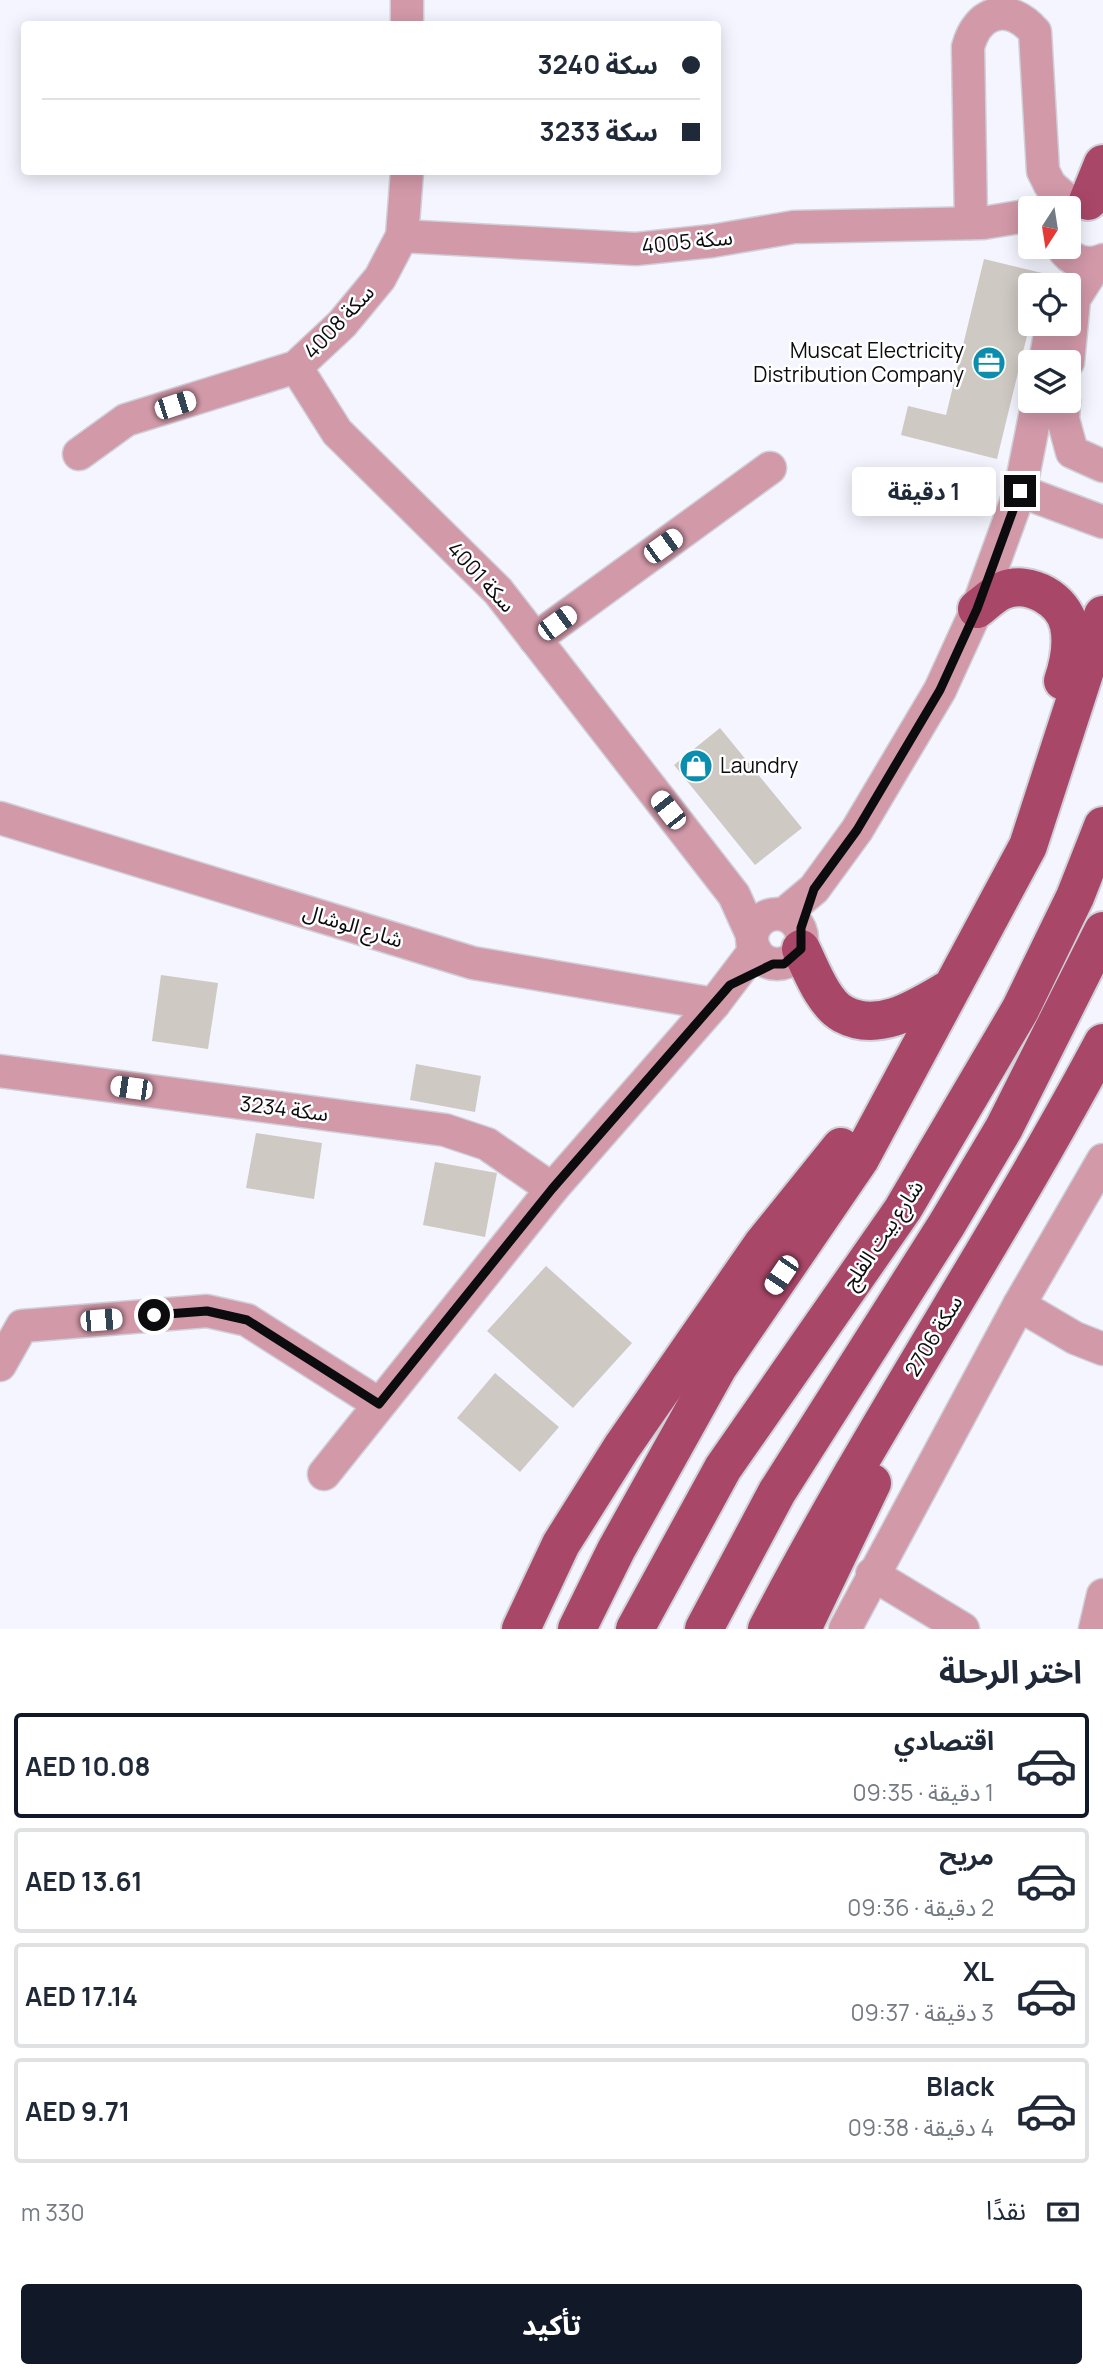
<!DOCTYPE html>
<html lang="ar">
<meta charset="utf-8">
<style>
body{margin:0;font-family:Manrope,"Noto Sans Arabic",sans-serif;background:#f6f6f7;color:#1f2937;direction:rtl;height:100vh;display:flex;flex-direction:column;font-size:26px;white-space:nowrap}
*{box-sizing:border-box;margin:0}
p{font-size:23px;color:#747a83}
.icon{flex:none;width:38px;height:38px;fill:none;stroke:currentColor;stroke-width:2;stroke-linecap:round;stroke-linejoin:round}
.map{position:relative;height:1629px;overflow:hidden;direction:ltr}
.panel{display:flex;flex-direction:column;background:#fff;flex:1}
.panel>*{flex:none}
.banner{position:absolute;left:21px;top:21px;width:700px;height:154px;border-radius:7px;box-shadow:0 4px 18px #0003;direction:rtl;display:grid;align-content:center;height:154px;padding:0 21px;background:#fff}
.needle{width:46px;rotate:192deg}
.fabs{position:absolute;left:1018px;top:196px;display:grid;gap:14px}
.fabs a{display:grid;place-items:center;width:63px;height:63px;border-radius:7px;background:#fff;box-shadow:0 4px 18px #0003;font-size:35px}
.end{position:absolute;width:32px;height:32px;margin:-16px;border:9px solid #0c0c0f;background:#fff;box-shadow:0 0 0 4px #fff}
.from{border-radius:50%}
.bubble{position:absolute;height:49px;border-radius:7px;background:#fff;box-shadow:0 4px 18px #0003;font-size:23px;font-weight:700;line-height:49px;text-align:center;direction:rtl}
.car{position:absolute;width:21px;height:42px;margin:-21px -10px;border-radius:9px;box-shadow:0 0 5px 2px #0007;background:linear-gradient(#fff 24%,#345 0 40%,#fff 0 76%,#345 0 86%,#fff 0)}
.banner b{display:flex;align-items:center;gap:24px;height:66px;font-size:26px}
.banner b+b{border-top:2px solid #e0e1e3}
.banner i{width:18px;height:18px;background:#1f2937}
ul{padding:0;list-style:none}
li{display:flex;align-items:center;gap:21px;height:105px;margin:0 14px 10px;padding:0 7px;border:4px solid #e0e1e3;border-radius:7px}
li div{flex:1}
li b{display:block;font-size:26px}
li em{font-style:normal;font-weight:700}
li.selected{border-color:#111827}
li>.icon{width:63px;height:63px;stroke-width:1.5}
h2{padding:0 21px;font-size:32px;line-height:84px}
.pay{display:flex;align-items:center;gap:18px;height:77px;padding:0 21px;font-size:26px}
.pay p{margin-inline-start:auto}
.primary-button{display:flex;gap:14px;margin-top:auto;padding:14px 21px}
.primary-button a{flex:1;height:80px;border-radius:7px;background:#111827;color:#fff;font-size:28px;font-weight:700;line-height:80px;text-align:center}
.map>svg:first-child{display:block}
.building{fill:#cec9c2}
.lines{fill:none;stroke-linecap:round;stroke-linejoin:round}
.minor-casing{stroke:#cfd0d8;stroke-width:35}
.major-casing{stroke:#cfd0d8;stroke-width:42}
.minor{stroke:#d299a9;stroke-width:32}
.major{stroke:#a94769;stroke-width:38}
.route{stroke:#0c0c0f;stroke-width:9}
.labels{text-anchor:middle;stroke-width:5;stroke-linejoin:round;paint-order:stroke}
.street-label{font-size:21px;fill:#0c0c0f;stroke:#fff}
.poi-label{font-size:21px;fill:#0c0c0f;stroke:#fff;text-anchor:end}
</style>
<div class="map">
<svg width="1103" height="1629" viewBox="0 0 1103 1629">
<rect width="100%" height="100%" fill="#f4f5fe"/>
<g class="building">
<polygon points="984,259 1042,273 1039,285 1031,285 1031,319 997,459 901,435 908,406 946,415"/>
<polygon points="720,728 802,828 755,865 674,765"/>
<polygon points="161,975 218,983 208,1049 152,1041"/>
<polygon points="416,1064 481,1076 475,1112 410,1100"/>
<polygon points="256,1133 322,1143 314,1199 246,1188"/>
<polygon points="435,1162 497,1173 485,1237 423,1225"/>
<polygon points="546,1266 632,1343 573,1408 487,1331"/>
<polygon points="495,1373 559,1427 520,1472 457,1418"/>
</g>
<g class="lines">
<defs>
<g id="minor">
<polyline points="407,24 407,0"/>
<path d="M971 223 968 47C978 10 1009 2 1035 32L1043 171 1050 185 1073 205"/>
<polyline points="402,236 636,249 712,241 794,227 983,223 1031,215"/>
<path d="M1062 247C1070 261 1088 267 1103 260"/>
<polyline points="1045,362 1052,324"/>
<polyline points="1068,362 1074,299 1097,263"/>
<polyline points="296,367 337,432 498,591 734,895 752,935"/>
<polyline points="1064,401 1063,419 1072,452 1103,466"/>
<polyline points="79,454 126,420 296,367 342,324 380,278 402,236 407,172"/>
<polyline points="1020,491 1103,522"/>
<polyline points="535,639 770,468"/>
<polyline points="0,818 473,963 714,1004"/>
<circle cx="777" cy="939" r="25"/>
<polyline points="784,914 814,889 857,830 940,690 977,609 1020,491 1038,401"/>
<polyline points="0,1071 445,1130 487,1144 552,1189"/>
<polyline points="1019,1305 1075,1338 1103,1349"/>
<polyline points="0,1365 22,1326 207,1311 247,1320 379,1404"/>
<polyline points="324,1474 552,1189 714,1004 755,950"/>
<polyline points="872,1574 963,1629"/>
<polyline points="845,1629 1019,1305 1103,1160"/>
<polyline points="1095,1629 1103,1595"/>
</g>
<g id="major">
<polyline points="1088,201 1103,164"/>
<path d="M977 609C985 603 995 593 1004 590 1030 580 1064 600 1069 626 1073 645 1069 663 1063 681"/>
<path d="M801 949C811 969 823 1003 843 1014 880 1034 920 1006 951 988"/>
<polyline points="521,1629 561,1544 622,1447 762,1245 841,1147"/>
<polyline points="577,1629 616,1550 718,1367 860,1159 1028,846 1103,615"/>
<polyline points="635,1629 723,1468 903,1209 1020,1010 1075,897 1103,826"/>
<polyline points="704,1629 777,1492 947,1224 1004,1128 1103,931"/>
<path d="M767 1629C871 1429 997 1242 1103 1043"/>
<polyline points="802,1629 872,1483"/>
</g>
</defs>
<use href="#minor" class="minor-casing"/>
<use href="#major" class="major-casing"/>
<use href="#minor" class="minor"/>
<use href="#major" class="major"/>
</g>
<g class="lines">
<polyline class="route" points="154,1315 207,1311 247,1320 379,1404 552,1189 730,985 773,964 784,964 801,949 801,928 814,889 857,830 940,690 977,609 1020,491"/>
</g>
<defs>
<symbol id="office-disc" viewBox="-11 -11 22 22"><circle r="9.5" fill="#0b8ead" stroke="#fff"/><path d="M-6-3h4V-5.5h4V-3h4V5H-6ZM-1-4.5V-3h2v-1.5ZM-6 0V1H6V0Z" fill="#fff"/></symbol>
<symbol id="shop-disc" viewBox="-11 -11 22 22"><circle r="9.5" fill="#0b8ead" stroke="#fff"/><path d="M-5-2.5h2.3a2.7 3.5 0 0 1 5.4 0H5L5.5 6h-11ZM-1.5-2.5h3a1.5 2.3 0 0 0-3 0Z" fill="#fff"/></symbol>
</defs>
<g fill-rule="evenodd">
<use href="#office-disc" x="970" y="344" width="38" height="38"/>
<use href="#shop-disc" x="677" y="747" width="38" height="38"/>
</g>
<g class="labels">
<g class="street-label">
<text transform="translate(687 242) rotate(-6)" y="7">سكة 4005</text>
<text transform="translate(339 322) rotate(-47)" y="7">سكة 4008</text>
<text transform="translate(481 577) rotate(47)" y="7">سكة 4001</text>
<text transform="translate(353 926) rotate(17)" y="7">شارع الوشال</text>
<text transform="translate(284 1109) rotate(7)" y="7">سكة 3234</text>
<text transform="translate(883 1235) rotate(-56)" y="7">شارع بيت الفلج</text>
<text transform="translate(934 1336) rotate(-59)" y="7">سكة 2706</text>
</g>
<g class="poi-label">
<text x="964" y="358">Muscat Electricity<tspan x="964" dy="24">Distribution Company</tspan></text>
<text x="720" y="773" text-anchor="start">Laundry</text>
</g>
</g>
</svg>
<div class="fabs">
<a><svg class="needle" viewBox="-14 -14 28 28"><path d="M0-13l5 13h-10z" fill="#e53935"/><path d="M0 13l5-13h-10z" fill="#747a83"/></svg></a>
<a><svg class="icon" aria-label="locate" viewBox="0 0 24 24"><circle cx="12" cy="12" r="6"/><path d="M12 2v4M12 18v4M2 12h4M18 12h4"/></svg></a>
<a><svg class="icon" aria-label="layers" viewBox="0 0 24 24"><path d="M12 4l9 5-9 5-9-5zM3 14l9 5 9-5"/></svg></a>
</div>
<i class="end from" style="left:154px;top:1315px"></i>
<i class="end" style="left:1020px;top:491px"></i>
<div class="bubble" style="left:852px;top:467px;width:144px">1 دقيقة</div>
<i class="car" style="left:175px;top:405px;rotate:72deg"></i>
<i class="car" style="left:663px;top:546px;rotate:54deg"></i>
<i class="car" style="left:557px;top:623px;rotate:54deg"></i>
<i class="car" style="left:668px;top:810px;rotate:322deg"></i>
<i class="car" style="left:131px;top:1088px;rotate:278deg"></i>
<i class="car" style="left:781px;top:1275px;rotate:214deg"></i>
<i class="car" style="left:101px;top:1320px;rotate:85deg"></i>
<div class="banner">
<b><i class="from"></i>سكة 3240</b>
<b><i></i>سكة 3233</b>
</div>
</div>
<section class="panel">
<h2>اختر الرحلة</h2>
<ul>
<li class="selected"><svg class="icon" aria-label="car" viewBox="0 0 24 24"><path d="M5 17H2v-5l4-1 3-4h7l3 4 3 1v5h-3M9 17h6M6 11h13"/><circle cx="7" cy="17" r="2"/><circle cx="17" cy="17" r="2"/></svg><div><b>اقتصادي</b><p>1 دقيقة · 09:35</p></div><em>AED 10.08</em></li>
<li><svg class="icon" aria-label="car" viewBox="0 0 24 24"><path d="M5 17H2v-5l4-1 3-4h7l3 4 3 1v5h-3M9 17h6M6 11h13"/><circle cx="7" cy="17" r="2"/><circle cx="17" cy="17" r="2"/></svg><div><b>مريح</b><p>2 دقيقة · 09:36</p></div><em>AED 13.61</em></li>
<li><svg class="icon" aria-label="car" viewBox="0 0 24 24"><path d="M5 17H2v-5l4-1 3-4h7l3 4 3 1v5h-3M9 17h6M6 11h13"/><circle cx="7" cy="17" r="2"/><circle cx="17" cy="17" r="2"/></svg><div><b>XL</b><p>3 دقيقة · 09:37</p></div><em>AED 17.14</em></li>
<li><svg class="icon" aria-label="car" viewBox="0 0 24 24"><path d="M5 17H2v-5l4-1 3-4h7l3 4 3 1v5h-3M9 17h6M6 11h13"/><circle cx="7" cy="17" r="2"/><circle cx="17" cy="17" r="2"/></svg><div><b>Black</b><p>4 دقيقة · 09:38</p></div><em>AED 9.71</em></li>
</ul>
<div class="pay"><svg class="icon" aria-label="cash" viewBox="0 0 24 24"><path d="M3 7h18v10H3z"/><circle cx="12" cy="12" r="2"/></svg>نقدًا<p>330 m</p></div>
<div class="primary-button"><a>تأكيد</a></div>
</section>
